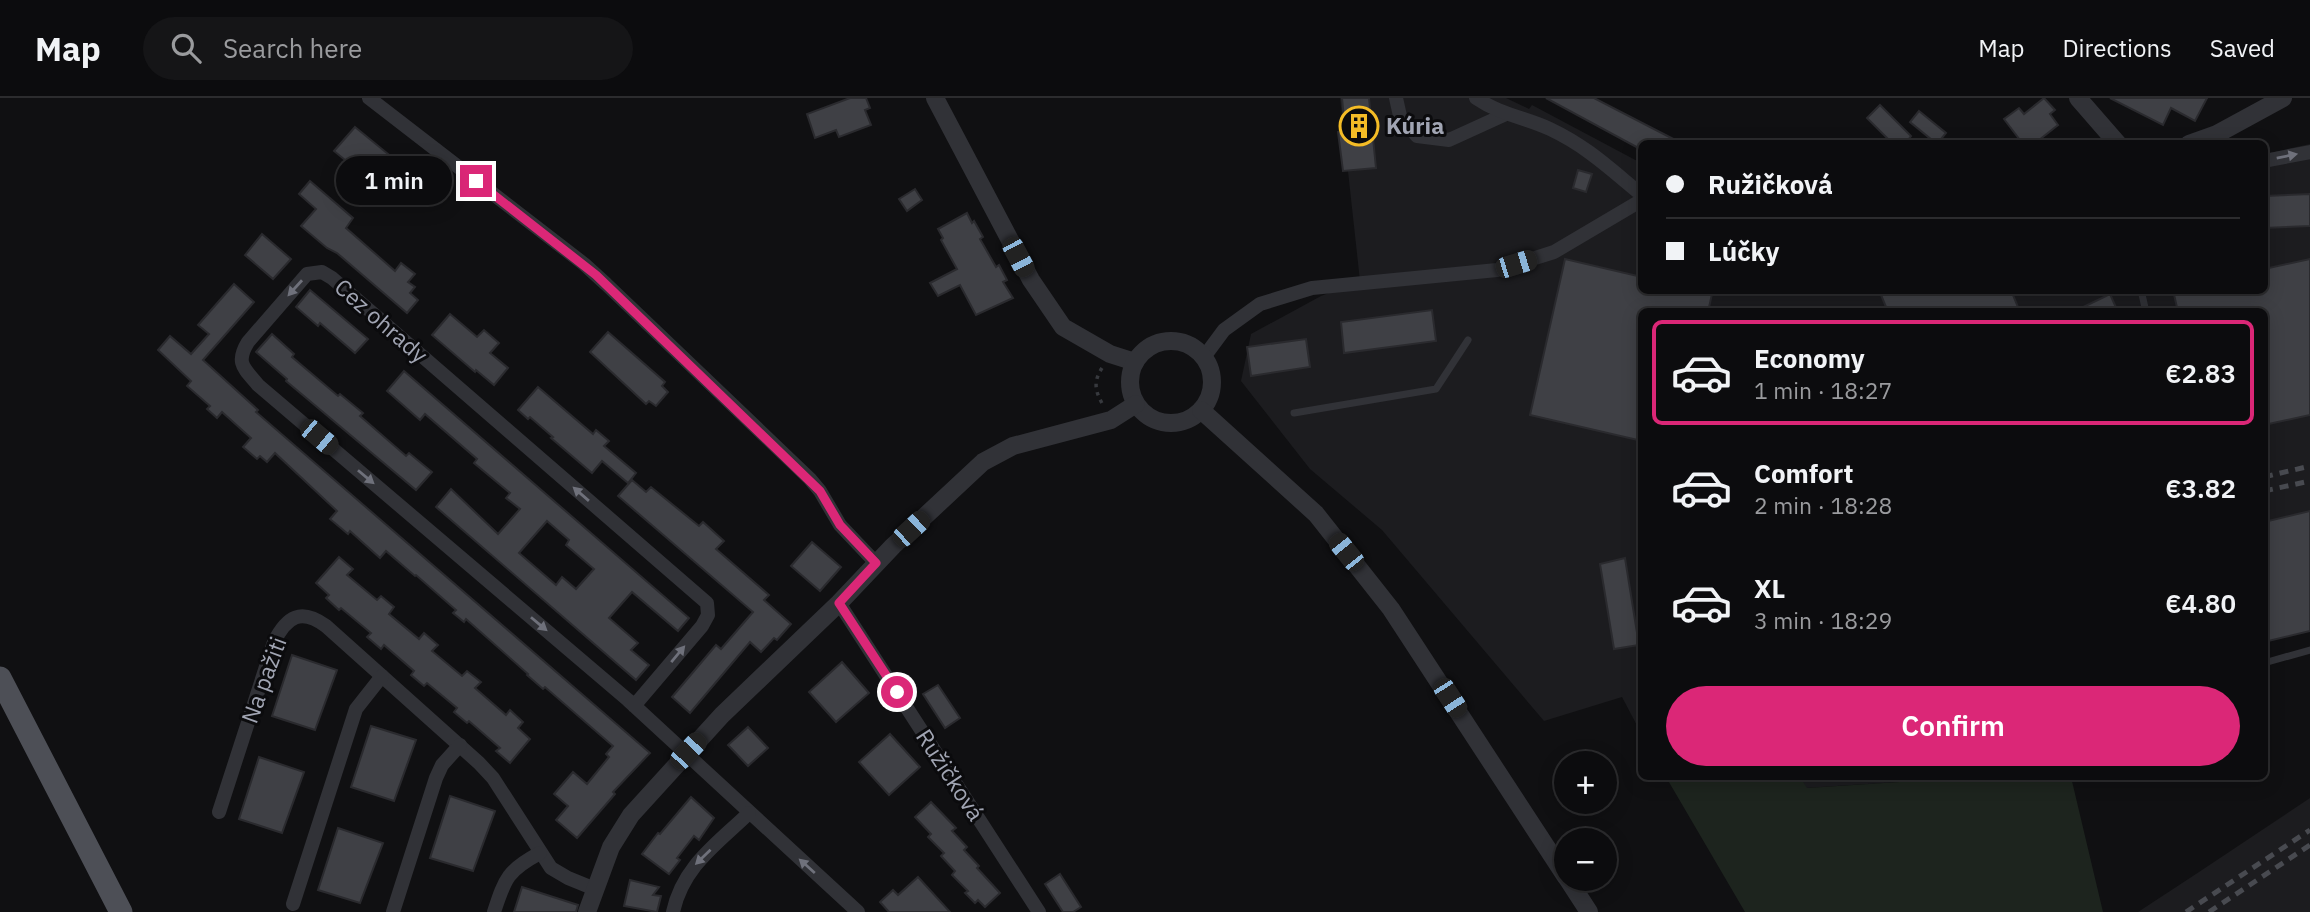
<!DOCTYPE html>
<meta charset="utf-8">
<style>
body{margin:0;font-family:"IBM Plex Sans",sans-serif;background:#151517;color:#f1f3f6;height:100vh;display:flex;flex-direction:column;font-size:26px;white-space:nowrap}
*{box-sizing:border-box;margin:0}
p{font-size:23px;color:#9a9b9e}
.icon{flex:none;width:38px;height:38px;fill:none;stroke:currentColor;stroke-width:2;stroke-linecap:round;stroke-linejoin:round}
.map{position:relative;flex:1;overflow:hidden}
.drawer{position:absolute;left:1638px;top:210px;width:630px;height:472px;display:flex;flex-direction:column;background:#0c0c0e;border-radius:10px;box-shadow:0 4px 18px #0003,0 0 0 2px #2c2c2e}
.drawer>*{flex:none}
.top-card{position:absolute;left:1638px;top:42px;width:630px;height:154px;border-radius:10px;box-shadow:0 4px 18px #0003,0 0 0 2px #2c2c2e;display:grid;align-content:center;height:154px;padding:0 28px;background:#0c0c0e}
.fabs{position:absolute;left:1554px;top:653px;display:grid;gap:14px}
.fabs a{display:grid;place-items:center;width:63px;height:63px;border-radius:50%;background:#0c0c0e;box-shadow:0 4px 18px #0003,0 0 0 2px #2c2c2e;font-size:35px}
.end{position:absolute;width:32px;height:32px;margin:-16px;border:9px solid #db2777;background:#fff;box-shadow:0 0 0 4px #fff}
.from{border-radius:50%}
.bubble{position:absolute;height:49px;border-radius:24px;background:#0c0c0e;box-shadow:0 4px 18px #0003,0 0 0 2px #2c2c2e;font-size:23px;font-weight:600;line-height:49px;text-align:center}
.car{position:absolute;width:21px;height:42px;margin:-21px -10px;border-radius:9px;box-shadow:0 0 5px 2px #0007;background:linear-gradient(#222 24%,#8ab4d8 0 40%,#222 0 76%,#8ab4d8 0 86%,#222 0)}
.top-card b{display:flex;align-items:center;gap:24px;height:66px;font-size:26px}
.top-card b+b{border-top:2px solid #2c2c2e}
.top-card i{width:18px;height:18px;background:#f1f3f6}
ul{padding:12px 0 0;list-style:none}
li{display:flex;align-items:center;gap:21px;height:105px;margin:0 14px 10px;padding:0 14px;border:4px solid transparent;border-radius:10px}
li div{flex:1}
li b{display:block;font-size:26px}
li em{font-style:normal;font-weight:600}
li.selected{border-color:#db2777}
li>.icon{width:63px;height:63px;stroke-width:1.5}
.action{display:flex;gap:14px;margin-top:auto;padding:14px 28px}
.action a{flex:1;height:80px;border-radius:42px;background:#db2777;color:#fff;font-size:28px;font-weight:600;line-height:80px;text-align:center}
header{display:flex;align-items:center;gap:42px;box-sizing:border-box;height:98px;padding:0 35px;background:#0c0c0e;border-bottom:2px solid #2c2c2e}
header strong{font-size:33px}
nav{display:flex;gap:38px;margin-inline-start:auto;font-size:24px}
.search{width:490px;height:63px;background:#151517;display:flex;align-items:center;gap:18px;box-sizing:border-box;padding:0 24px;border-radius:38px;color:#9a9b9e;font-size:26px}
.map>svg:first-child{display:block}
.built{fill:#1c1c1f}
.green{fill:#1d241e}
.building{fill:#3f4045;stroke:#2a2a2e;stroke-width:2;fill-rule:evenodd}
.lines{fill:none;stroke-linecap:round;stroke-linejoin:round}
.path{stroke:#37393e;stroke-width:3.5;stroke-dasharray:3.5 5;stroke-linecap:butt}
.service{stroke:#313237;stroke-width:7}
.minor{stroke:#313237;stroke-width:14}
.tertiary{stroke:#313237;stroke-width:18}
.primary{stroke:#4d4f56;stroke-width:23}
.rail{stroke:#484a50;stroke-width:5;stroke-dasharray:9 7;stroke-linecap:butt}
.oneway{fill:#6f717b}
.route{stroke:#db2777;stroke-width:9}
.labels{text-anchor:middle;stroke-width:6;stroke-linejoin:round;paint-order:stroke}
.poi-label{font-size:23px;font-weight:bold;fill:#a1a5b3;stroke:#0b0b0d;text-anchor:start}
.street-label{font-size:23px;fill:#a1a5b3;stroke:#0b0b0d}
</style>
<header>
<strong>Map</strong>
<div class="search"><svg class="icon" aria-label="search" viewBox="0 0 24 24"><circle cx="10" cy="10" r="6"/><path d="M15 15l6 6"/></svg>Search here</div>
<nav><a>Map</a><a>Directions</a><a>Saved</a></nav>
</header>
<div class="map">
<svg width="2310" height="814" viewBox="0 0 2310 814">
<rect width="100%" height="100%" fill="#101012"/>
<g class="built">
<polygon points="1340,0 1506,0 1529,11 1532,7 1641,65 1642,192 2264,192 2265,56 2310,46 2310,533 2265,544 2264,214 1642,214 1641,635 1622,599 1544,623 1382,432 1310,371 1241,283 1251,236 1321,198 1360,183"/>
<polygon points="1800,679 1976,679 1806,690"/>
<polygon points="2310,700 2310,814 2138,814 2196,776"/>
</g>
<polygon class="green" points="1666,679 1800,679 1807,690 1976,679 2071,679 2103,814 1745,814"/>
<g class="building">
<polygon points="850,0 866,0 870,10 865,12 871,27 839,39 836,32 815,40 807,16"/>
<polygon points="1342,0 1369,0 1376,70 1343,73 1338,34 1345,32"/>
<polygon points="1546,0 1594,0 1683,46 1642,46 1642,52"/>
<polygon points="2044,0 2055,12 2050,16 2058,27 2034,46 2023,46 2004,21 2019,10 2024,16"/>
<polygon points="2110,0 2207,0 2195,23 2171,10 2163,27"/>
<polygon points="1880,7 1911,38 1905,46 1893,46 1867,20"/>
<polygon points="1919,13 1946,35 1937,46 1910,24"/>
<polygon points="355,29 415,78 394,102 334,53"/>
<polygon points="1578,72 1592,76 1586,94 1573,90"/>
<polygon points="310,83 353,120 346,130 395,173 401,165 415,176 408,184 415,189 410,195 418,202 407,215 337,155 327,150 301,128 316,111 299,96"/>
<polygon points="915,91 922,102 907,113 899,101"/>
<polygon points="2310,96 2310,128 2264,130 2264,98"/>
<polygon points="967,115 972,125 974,123 983,139 980,141 996,169 999,167 1007,182 1003,184 1013,200 976,217 960,187 938,198 930,185 957,171 941,142 943,140 938,131"/>
<polygon points="262,136 291,161 273,181 245,157"/>
<polygon points="1565,161 1642,179 1642,192 1699,192 1712,196 1708,214 1642,214 1642,343 1530,317"/>
<polygon points="2310,161 2310,317 2264,327 2264,214 2178,214 2173,192 2264,192 2264,171"/>
<polygon points="234,186 254,204 203,262 258,312 256,314 650,655 613,694 615,696 577,740 556,722 568,708 554,696 573,674 587,686 609,659 606,656 613,648 545,589 543,591 527,577 528,576 466,521 464,524 453,515 456,512 416,477 415,478 386,453 380,460 350,433 348,436 330,421 337,413 275,355 267,364 260,358 257,361 243,349 251,340 222,314 217,320 207,311 210,308 187,288 191,283 158,252 170,238 191,256 209,236 198,227"/>
<polygon points="310,192 368,241 355,255 320,225 318,228 296,209"/>
<polygon points="1879,192 2011,192 2020,214 1888,214"/>
<polygon points="2110,196 2118,214 2073,214"/>
<polygon points="1432,212 1436,243 1344,255 1341,224"/>
<polygon points="450,216 477,239 484,232 499,245 490,255 508,270 494,287 476,272 475,274 432,237"/>
<polygon points="608,234 665,284 662,288 668,294 656,308 649,303 646,306 590,254"/>
<polygon points="272,236 294,256 292,259 338,298 340,296 363,315 360,318 406,358 409,355 432,374 416,392 286,283 287,281 256,254"/>
<polygon points="1306,241 1310,269 1251,278 1247,249"/>
<path d="M404 273 689 520 678 533 632 494 609 520 638 545 631 552 649 567 636 582 436 409 451 391 498 436 520 411 506 400 510 395 474 365 477 361 425 316 420 322 387 293ZM547 423 569 442 566 447 594 471 576 491 562 479 556 487 519 455Z"/>
<polygon points="538,289 593,336 596,332 609,343 604,348 636,375 628,385 602,363 592,375 551,340 553,339 530,319 528,321 518,312"/>
<polygon points="632,382 646,394 651,389 699,428 703,424 724,443 716,451 769,497 764,502 791,526 777,542 774,540 761,554 750,544 690,615 672,599 716,547 721,551 753,514 618,398"/>
<polygon points="2310,413 2310,533 2264,544 2264,424"/>
<polygon points="812,444 841,469 820,493 791,468"/>
<polygon points="339,459 353,471 347,477 377,502 381,498 394,509 389,516 419,541 424,535 438,547 432,553 462,578 467,573 481,584 475,590 506,617 510,612 523,624 518,630 530,641 510,665 496,653 500,650 469,623 467,625 454,614 457,610 427,585 424,588 411,577 414,573 384,547 381,551 367,539 371,535 341,510 339,512 326,500 329,497 316,485"/>
<polygon points="1625,460 1639,547 1614,551 1600,466"/>
<polygon points="292,557 337,572 315,632 272,618"/>
<polygon points="842,564 869,595 836,624 809,594"/>
<polygon points="938,587 960,620 945,630 923,596"/>
<polygon points="371,628 416,642 394,703 351,689"/>
<polygon points="748,629 768,650 748,668 728,647"/>
<polygon points="890,636 920,669 889,697 859,664"/>
<polygon points="259,659 304,674 282,735 239,721"/>
<polygon points="450,698 495,713 473,773 430,760"/>
<polygon points="691,699 714,720 699,742 694,738 677,760 680,762 669,776 642,756 658,735 660,736"/>
<polygon points="931,704 956,730 952,733 967,749 964,752 979,768 977,770 1000,795 985,809 978,802 975,805 965,795 968,793 952,777 955,773 941,758 944,755 928,739 931,736 915,719"/>
<polygon points="338,730 383,745 360,805 318,792"/>
<polygon points="1060,776 1081,809 1073,814 1063,814 1045,786"/>
<polygon points="918,779 950,814 889,814 880,804 893,792 898,797"/>
<polygon points="630,782 659,789 653,797 661,798 657,814 624,808"/>
<polygon points="522,789 578,807 576,814 514,814"/>
</g>
<g class="lines">
<path class="path" d="M1102 270C1093 284 1095 293 1103 307"/>
<g class="service">
<polyline points="2141,192 2146,214"/>
<polyline points="1294,315 1436,291 1468,242"/>
<polyline points="2264,565 2310,552"/>
</g>
<g class="minor">
<polyline points="369,0 584,166 606,186 810,381 820,393 840,427 876,465"/>
<polyline points="1396,0 1400,18 1417,38 1449,42 1506,16"/>
<path d="M1476 0C1501 17 1524 19 1550 31 1588 49 1610 71 1642 97"/>
<polyline points="2264,63 2310,54"/>
<polyline points="1204,259 1224,232 1260,206 1312,190 1497,172 1554,154 1642,102"/>
<polyline points="839,505 1039,814"/>
<path d="M634 608 702 528 708 517 707 505 332 180 322 174 307 176 248 244C235 265 244 270 258 287L628 602 858 814"/>
<path d="M219 714 274 544C287 518 301 510 326 528L479 665 493 680 551 770 568 780 595 791"/>
<polyline points="293,806 356,611 382,578"/>
<polyline points="393,814 436,680 442,667 460,647"/>
<path d="M494 814C505 780 508 772 540 755"/>
<path d="M673 814C683 768 717 746 749 715"/>
</g>
<g class="tertiary">
<polyline points="935,0 1031,182 1063,229 1110,256 1135,264"/>
<polyline points="2078,0 2118,46"/>
<polyline points="2189,46 2217,36 2283,0"/>
<circle cx="1171" cy="284" r="41"/>
<polyline points="1201,312 1316,416 1391,511 1566,779"/>
<polyline points="1567,780 1589,814"/>
<polyline points="587,814 611,749 631,717 722,617 839,505 893,448 983,364 1013,348 1111,322 1136,306"/>
</g>
<polyline class="primary" points="0,580 121,814"/>
<g class="rail">
<polyline points="2264,379 2310,368"/>
<polyline points="2264,393 2310,383"/>
<polyline points="2186,814 2310,732"/>
<polyline points="2209,814 2310,747"/>
</g>
</g>
<defs><path id="oneway-solid" d="M-6-.8H1V-3.2L6.5 0L1 3.2V.8H-6Z" transform="scale(1.75)"/></defs>
<g class="oneway">
<use href="#oneway-solid" transform="translate(2287 58) rotate(-11)"/>
<use href="#oneway-solid" transform="translate(295 190) rotate(132)"/>
<use href="#oneway-solid" transform="translate(366 379) rotate(40)"/>
<use href="#oneway-solid" transform="translate(581 396) rotate(-139)"/>
<use href="#oneway-solid" transform="translate(539 526) rotate(40)"/>
<use href="#oneway-solid" transform="translate(678 556) rotate(-50)"/>
<use href="#oneway-solid" transform="translate(703 759) rotate(136)"/>
<use href="#oneway-solid" transform="translate(807 768) rotate(-138)"/>
</g>
<g class="lines">
<polyline class="route" points="476,83 596,177 820,393 840,427 876,465 839,505 897,594"/>
</g>
<defs>
<symbol id="building-ring" viewBox="-11 -11 22 22"><circle r="9.5" fill="#0b0b0d" stroke="#f4bc26" stroke-width="1.5"/><path d="M-4-6H4V6H1V3H-1V6H-4ZM-2.5-4.3h1.7v1.8h-1.7ZM.8-4.3h1.7v1.8H.8ZM-2.5-1h1.7V.8h-1.7ZM.8-1h1.7V.8H.8Z" fill="#f4bc26"/></symbol>
</defs>
<g fill-rule="evenodd">
<use href="#building-ring" x="1337" y="6" width="44" height="44"/>
</g>
<g class="labels">
<g class="poi-label">
<text x="1386" y="36">Kúria</text>
</g>
<g class="street-label">
<text transform="translate(381 223) rotate(41)" y="8">Cez ohrady</text>
<text transform="translate(264 582) rotate(-70)" y="8">Na pažiti</text>
<text transform="translate(950 677) rotate(57)" y="8">Ružičková</text>
</g>
</g>
</svg>
<div class="fabs">
<a>+</a>
<a>−</a>
</div>
<i class="end from" style="left:897px;top:594px"></i>
<i class="end" style="left:476px;top:83px"></i>
<div class="bubble" style="left:336px;top:58px;width:116px">1 min</div>
<i class="car" style="left:1018px;top:159px;rotate:152deg"></i>
<i class="car" style="left:1516px;top:166px;rotate:73deg"></i>
<i class="car" style="left:319px;top:339px;rotate:130deg"></i>
<i class="car" style="left:911px;top:431px;rotate:47deg"></i>
<i class="car" style="left:1346px;top:454px;rotate:321deg"></i>
<i class="car" style="left:1450px;top:600px;rotate:147deg"></i>
<i class="car" style="left:688px;top:653px;rotate:43deg"></i>
<div class="top-card">
<b><i class="from"></i>Ružičková</b>
<b><i></i>Lúčky</b>
</div>
<section class="drawer">
<ul>
<li class="selected"><svg class="icon" aria-label="car" viewBox="0 0 24 24"><path d="M5 17H2v-5l4-1 3-4h7l3 4 3 1v5h-3M9 17h6M6 11h13"/><circle cx="7" cy="17" r="2"/><circle cx="17" cy="17" r="2"/></svg><div><b>Economy</b><p>1 min · 18:27</p></div><em>€2.83</em></li>
<li><svg class="icon" aria-label="car" viewBox="0 0 24 24"><path d="M5 17H2v-5l4-1 3-4h7l3 4 3 1v5h-3M9 17h6M6 11h13"/><circle cx="7" cy="17" r="2"/><circle cx="17" cy="17" r="2"/></svg><div><b>Comfort</b><p>2 min · 18:28</p></div><em>€3.82</em></li>
<li><svg class="icon" aria-label="car" viewBox="0 0 24 24"><path d="M5 17H2v-5l4-1 3-4h7l3 4 3 1v5h-3M9 17h6M6 11h13"/><circle cx="7" cy="17" r="2"/><circle cx="17" cy="17" r="2"/></svg><div><b>XL</b><p>3 min · 18:29</p></div><em>€4.80</em></li>
</ul>
<div class="action"><a>Confirm</a></div>
</section>
</div>
